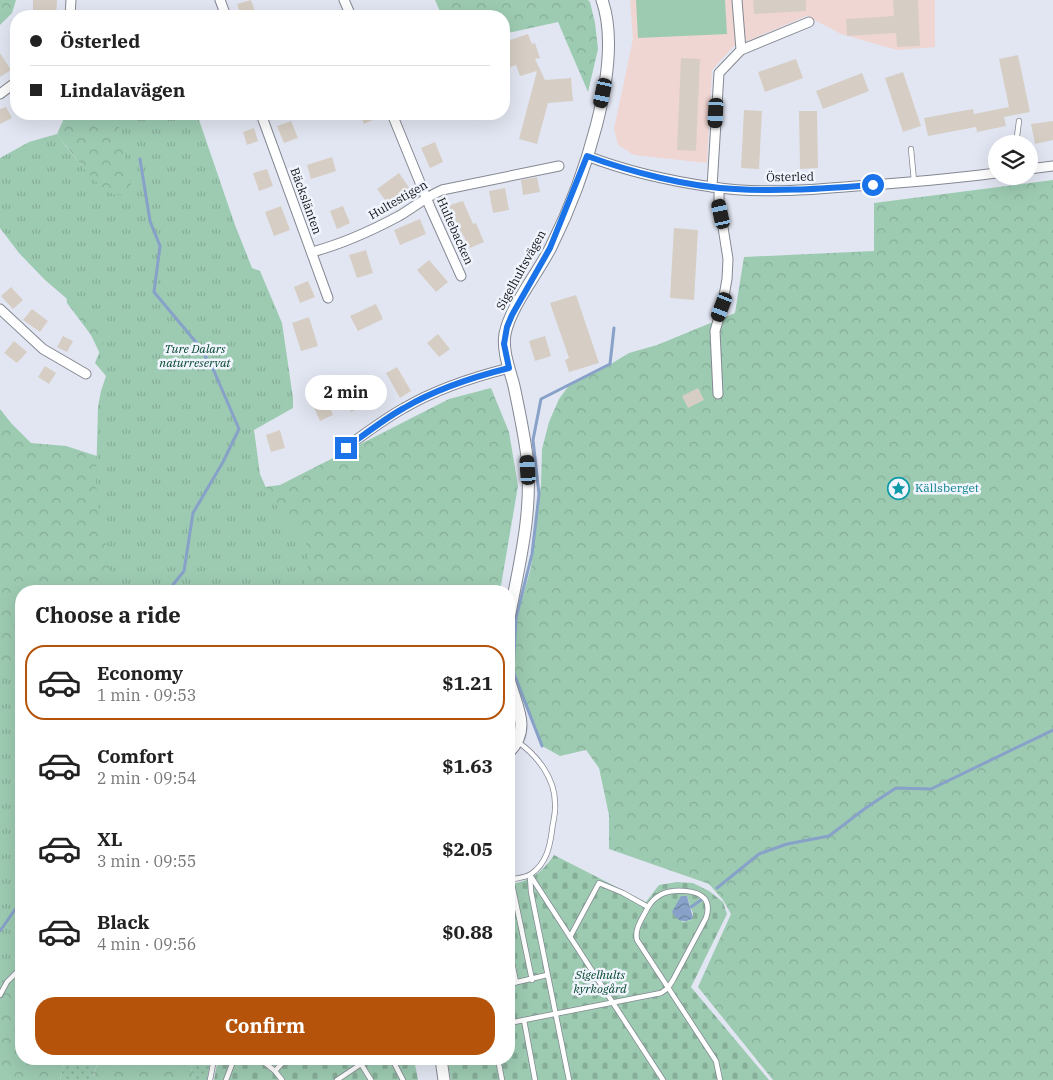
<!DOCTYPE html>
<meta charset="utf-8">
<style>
body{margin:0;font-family:"IBM Plex Serif",serif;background:#f6f6f6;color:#222;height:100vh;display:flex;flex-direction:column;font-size:19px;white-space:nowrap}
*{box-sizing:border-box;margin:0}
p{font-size:16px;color:#767676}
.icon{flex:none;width:28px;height:28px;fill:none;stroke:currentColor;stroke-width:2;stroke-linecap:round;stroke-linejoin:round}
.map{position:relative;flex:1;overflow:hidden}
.sheet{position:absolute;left:15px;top:585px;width:500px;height:480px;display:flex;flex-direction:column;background:#fff;border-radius:20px;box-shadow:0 5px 20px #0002}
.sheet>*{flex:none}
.banner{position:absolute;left:10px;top:10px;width:500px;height:110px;border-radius:20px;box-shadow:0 5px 20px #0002;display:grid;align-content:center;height:110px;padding:0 20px;background:#fff}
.tools{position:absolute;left:988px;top:135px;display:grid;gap:10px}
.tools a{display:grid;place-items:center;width:50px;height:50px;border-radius:50%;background:#fff;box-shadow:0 5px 20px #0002;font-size:25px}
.end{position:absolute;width:22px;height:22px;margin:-11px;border:6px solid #1a73e8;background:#fff;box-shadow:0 0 0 2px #fff}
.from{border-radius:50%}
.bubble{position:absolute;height:35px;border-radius:18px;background:#fff;box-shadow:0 5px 20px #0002;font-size:16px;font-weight:700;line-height:35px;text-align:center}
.car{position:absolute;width:15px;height:30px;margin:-15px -8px;border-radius:6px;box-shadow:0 0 4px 1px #0007;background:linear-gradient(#222 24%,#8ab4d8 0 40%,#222 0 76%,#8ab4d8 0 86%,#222 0)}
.banner b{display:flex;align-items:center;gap:18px;height:48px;font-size:19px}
.banner b+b{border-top:1px solid #e0e0e0}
.banner i{width:12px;height:12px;background:#222}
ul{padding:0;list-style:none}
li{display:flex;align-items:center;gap:15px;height:75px;margin:0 10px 8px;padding:0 10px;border:2px solid transparent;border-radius:20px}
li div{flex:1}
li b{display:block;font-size:19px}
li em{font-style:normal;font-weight:700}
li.current{border-color:#b45309}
li>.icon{width:45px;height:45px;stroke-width:1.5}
h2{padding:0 20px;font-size:22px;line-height:60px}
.primary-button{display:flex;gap:10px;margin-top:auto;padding:10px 20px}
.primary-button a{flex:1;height:58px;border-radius:20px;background:#b45309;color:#fff;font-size:20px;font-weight:700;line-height:58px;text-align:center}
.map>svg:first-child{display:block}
.education{fill:#f0d6d2}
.grass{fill:url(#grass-dots)}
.forest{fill:url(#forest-crowns)}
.cemetery{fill:url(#cemetery-stones);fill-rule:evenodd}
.park{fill:url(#park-tufts)}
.garden{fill:#9dcbb2}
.water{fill:url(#water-waves)}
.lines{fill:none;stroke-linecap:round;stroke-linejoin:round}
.stream{stroke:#87a1c8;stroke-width:3}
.building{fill:#d6cec4}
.service-casing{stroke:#838892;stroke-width:6}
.minor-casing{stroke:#838892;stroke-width:11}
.tertiary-casing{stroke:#838892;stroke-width:13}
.service{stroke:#fff;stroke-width:4.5}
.minor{stroke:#fff;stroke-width:9}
.tertiary{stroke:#fff;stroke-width:11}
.route{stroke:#1a73e8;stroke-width:6}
.labels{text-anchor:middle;stroke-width:5;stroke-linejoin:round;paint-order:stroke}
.street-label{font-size:12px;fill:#111216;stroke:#f0f4fd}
.park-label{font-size:12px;font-style:italic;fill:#04462d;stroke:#f0f4fd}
.culture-label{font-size:12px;fill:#0d838f;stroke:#f0f4fd;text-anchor:start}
</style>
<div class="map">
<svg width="1053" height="1080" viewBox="0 0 1053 1080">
<defs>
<pattern id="grass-dots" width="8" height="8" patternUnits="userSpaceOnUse" patternTransform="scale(1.25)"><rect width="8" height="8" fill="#9dcbb2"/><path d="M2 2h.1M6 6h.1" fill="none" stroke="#86ad98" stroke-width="1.8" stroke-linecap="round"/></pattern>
<pattern id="forest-crowns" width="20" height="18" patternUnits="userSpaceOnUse" patternTransform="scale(1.25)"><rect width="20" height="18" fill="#9dcbb2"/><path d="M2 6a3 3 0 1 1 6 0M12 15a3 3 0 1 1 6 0" fill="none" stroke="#86ad98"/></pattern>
<pattern id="cemetery-stones" width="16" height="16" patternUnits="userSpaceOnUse" patternTransform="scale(1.25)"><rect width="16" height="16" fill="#9dcbb2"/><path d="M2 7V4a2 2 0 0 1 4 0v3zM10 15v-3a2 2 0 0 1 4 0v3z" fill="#86ad98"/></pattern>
<pattern id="park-tufts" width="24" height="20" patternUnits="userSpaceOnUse" patternTransform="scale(1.25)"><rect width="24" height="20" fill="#9dcbb2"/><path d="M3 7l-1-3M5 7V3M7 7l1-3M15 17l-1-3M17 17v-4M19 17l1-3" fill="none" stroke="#86ad98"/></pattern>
<pattern id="water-waves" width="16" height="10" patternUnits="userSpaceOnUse" patternTransform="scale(1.25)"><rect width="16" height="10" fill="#87a1c8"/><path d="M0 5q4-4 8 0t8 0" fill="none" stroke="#6d82a1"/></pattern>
</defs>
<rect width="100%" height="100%" fill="#e2e6f2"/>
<polygon class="education" points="630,0 935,0 935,47 897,50 841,34 807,16 733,47 712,70 707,163 634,155 618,145 614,129 633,39"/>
<g class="grass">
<polygon points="65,1059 99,1059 93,1076 99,1080 60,1080"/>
<polygon points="189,1059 211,1059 207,1080 194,1080"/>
</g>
<g class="forest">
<polygon points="0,0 16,0 12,13 0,25"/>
<polygon points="435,0 588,0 590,2 595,23 598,49 588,92 558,22 504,34 504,16 442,16"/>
<polygon points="66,114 169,114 251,408 257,488 280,485 449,399 491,388 509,432 518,486 500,591 393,591 385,586 379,591 21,591 21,1059 65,1059 60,1080 0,1080 0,409 11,423 31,443 66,446 100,457 115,385 91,335 67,303 65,270 84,169 57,134"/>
<polygon points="1053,180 1053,1080 773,1080 698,987 731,914 723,900 709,884 609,849 609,815 599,768 586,750 560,756 542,746 516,684 510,663 513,632 531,567 541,485 542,449 549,422 559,399 570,384 599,371 629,353 657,345 735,313 744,257 874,251 874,203"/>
<polygon points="99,1059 189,1059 194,1080 99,1080 93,1077"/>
</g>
<g class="cemetery">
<path d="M554 855 646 902 659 885 677 882 693 883 709 891 723 902 727 914 691 987 769 1080H451L447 1059H509V885C531 880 541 874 554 855ZM687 896 693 914 691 920 682 922Z"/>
<polygon points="218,1059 414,1059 418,1080 214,1080"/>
</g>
<g class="park">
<path d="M116 114H197L235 225 252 268 260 271 282 323 293 398V408L254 430 260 474 267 490 288 524 306 543 308 572 302 591H91L112 574 98 506 96 484 98 406 101 391 106 376 95 363 107 333 45 280 19 253 0 228V158L29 142 57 134C69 149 98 192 117 195 122 196 128 195 133 194Z"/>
<polygon points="21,662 21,980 0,993 0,684"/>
</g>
<polygon class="garden" points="636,0 725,0 727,34 638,38"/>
<path class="water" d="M681 896H687L693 918C685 924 677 921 672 912Z"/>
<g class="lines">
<g class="stream">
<polyline points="140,159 150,221 160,246 154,292 200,347 214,371 239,429 223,462 193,513 184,571 168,591"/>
<polyline points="542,746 513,671 516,618 532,554 539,494 533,440 541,399 610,364 614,328"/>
<polyline points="717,888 759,854 787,844 829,836 867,807 896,788 931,789 1053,730"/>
<polyline points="691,907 701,900"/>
<polyline points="0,931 21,901"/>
</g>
</g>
<g class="building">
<polygon points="33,0 57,0 56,16 33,16"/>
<polygon points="251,0 256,15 241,16 237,4"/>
<polygon points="753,0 806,0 806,11 754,14"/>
<polygon points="893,0 918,0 920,46 897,47 896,33 847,36 846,19 894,16"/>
<polygon points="528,34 532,44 535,43 540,58 535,59 545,80 571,78 573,101 548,103 537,144 519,139 537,71 520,76 516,65 504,69 504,42"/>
<polygon points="0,53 11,70 0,77"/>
<polygon points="1018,55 1030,112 1004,117 1006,126 977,132 976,127 928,136 924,118 973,109 974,114 1009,107 999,59"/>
<polygon points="681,58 700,59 696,151 677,150"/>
<polygon points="796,59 803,78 765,92 758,72"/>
<polygon points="903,72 921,126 903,132 885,78"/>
<polygon points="862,73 869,91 823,109 816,91"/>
<polygon points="6,107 12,118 0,124 0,109"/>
<polygon points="744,110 762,111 759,169 741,168"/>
<polygon points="799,111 817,111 818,168 800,169"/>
<polygon points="360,114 386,114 364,124"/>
<polygon points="291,121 298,138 284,143 277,126"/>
<polygon points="1053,121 1053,140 1035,144 1031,124"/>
<polygon points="254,128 258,141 247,145 243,132"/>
<polygon points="435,142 443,162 430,168 421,148"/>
<polygon points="332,157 336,171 311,179 307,165"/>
<polygon points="267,169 273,186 259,191 253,173"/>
<polygon points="399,173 410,189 388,204 377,189"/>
<polygon points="537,177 540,192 523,195 521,180"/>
<polygon points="505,188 509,210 493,213 489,191"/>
<polygon points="463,201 473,224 476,223 484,242 470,248 455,220 451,222 444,207"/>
<polygon points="281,206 290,230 274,236 265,212"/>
<polygon points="343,206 350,223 337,229 330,211"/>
<polygon points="420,219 426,234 400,245 394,230"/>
<polygon points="674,228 698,230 694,300 670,298"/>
<polygon points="366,250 373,273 357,278 349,255"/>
<polygon points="429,260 448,282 436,292 417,270"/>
<polygon points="308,281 315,297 300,303 294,287"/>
<polygon points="11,287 23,300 13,309 1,296"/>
<polygon points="576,295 599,363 569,372 565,360 569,358 550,303"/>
<polygon points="376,304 383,319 358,331 350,316"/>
<polygon points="32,309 48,321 40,332 23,320"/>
<polygon points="309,317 318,346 301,351 292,323"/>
<polygon points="438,334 450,349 439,357 427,343"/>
<polygon points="63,336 73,341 67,352 57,347"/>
<polygon points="545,336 551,356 535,361 529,341"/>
<polygon points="14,341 27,352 17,363 4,353"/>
<polygon points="45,366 56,373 49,384 38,377"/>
<polygon points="397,367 411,391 400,398 386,373"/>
<polygon points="352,383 363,406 351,412 340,389"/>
<polygon points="698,388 704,400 688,408 682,396"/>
<polygon points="325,397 333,415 320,421 312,403"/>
<polygon points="280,430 285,448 271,452 266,435"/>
</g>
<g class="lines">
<defs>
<g id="service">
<polyline points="1016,144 1019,121"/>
<polyline points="911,149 914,181"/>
<polyline points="530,875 663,1080"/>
<polyline points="530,876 531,892 569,1080"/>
<polyline points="511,879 532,980"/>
<path d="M509 880C516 878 525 878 531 874 546 864 550 847 552 830 553 821 556 813 555 803 555 779 538 756 518 742"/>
<path d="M648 907C643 918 634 928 637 940L716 1061 720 1080"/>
<polyline points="509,948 516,982"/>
<polyline points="509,984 547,975"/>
<polyline points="0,995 7,982 21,968"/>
<path d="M524 1020 661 993 668 988 673 980 706 918C708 912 709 905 705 899 697 889 672 889 662 894 656 897 651 902 648 907L623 893 599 883 570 937"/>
<polyline points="509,1023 524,1020 535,1080"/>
<polyline points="260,1059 275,1071 282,1080"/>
<polyline points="358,1059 371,1080"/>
<polyline points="392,1059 403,1080"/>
<polyline points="498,1059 502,1080"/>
<polyline points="275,1071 286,1059"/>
<polyline points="210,1080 214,1059"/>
<polyline points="226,1080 234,1059"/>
<polyline points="337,1080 361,1064"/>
</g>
<g id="minor">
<polyline points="220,0 226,16"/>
<polyline points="344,0 351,16"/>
<polyline points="70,16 71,0"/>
<polyline points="741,50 809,22"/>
<polyline points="0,94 16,82"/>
<polyline points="261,114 328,298"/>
<polyline points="392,114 430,207 461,276"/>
<path d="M587 156C626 171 670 181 712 187 759 194 809 190 856 186 903 183 950 179 996 173"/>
<polyline points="1029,169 1053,166"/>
<polyline points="712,187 719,73 741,50 737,0"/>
<path d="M312 252C342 244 371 231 399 216 414 207 426 197 442 190L559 166"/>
<polyline points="0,309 43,349 86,374"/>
<polyline points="718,394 715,331 722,307 727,279 728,259 719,202 719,188"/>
<path d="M346 447C365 434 384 419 404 408 436 389 473 377 509 368"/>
</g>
<g id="tertiary">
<path d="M509 618C519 565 533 512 527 457 524 433 519 410 514 386 510 370 502 351 505 334 510 307 538 273 551 247 581 187 625 65 602 0"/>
<path d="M509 679C516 706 532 729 509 752"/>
<polyline points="441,1059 444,1080"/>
</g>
</defs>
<use href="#service" class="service-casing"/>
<use href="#minor" class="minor-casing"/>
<use href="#tertiary" class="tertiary-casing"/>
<use href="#service" class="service"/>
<use href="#minor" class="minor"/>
<use href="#tertiary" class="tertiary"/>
</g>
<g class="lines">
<path class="route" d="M346 448C365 434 384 419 404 408 436 389 473 377 509 368L504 344 507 327 512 315 550 248 587 156C631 172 688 187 735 189 781 192 827 188 873 185"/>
</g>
<defs>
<symbol id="sight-ring" viewBox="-11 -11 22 22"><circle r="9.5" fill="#f0f4fd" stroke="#0f9aa8" stroke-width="1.5"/><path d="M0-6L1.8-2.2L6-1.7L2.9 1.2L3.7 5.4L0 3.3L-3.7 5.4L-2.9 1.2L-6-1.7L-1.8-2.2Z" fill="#0f9aa8"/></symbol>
</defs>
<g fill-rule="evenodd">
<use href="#sight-ring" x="886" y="476" width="25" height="25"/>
</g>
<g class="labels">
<g class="street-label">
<text transform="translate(790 177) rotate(-1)" y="4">Österled</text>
<text transform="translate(398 200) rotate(-30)" y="4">Hultestigen</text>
<text transform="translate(306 201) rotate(70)" y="4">Bäckslänten</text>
<text transform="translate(455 231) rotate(66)" y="4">Hultebacken</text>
<text transform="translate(521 270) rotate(-61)" y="4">Sigelhultsvägen</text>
</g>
<g class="park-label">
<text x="195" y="353">Ture Dalars<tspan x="195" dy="14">naturreservat</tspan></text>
<text x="600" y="979">Sigelhults<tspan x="600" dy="14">kyrkogård</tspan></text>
</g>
<g class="culture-label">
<text x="915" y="492">Källsberget</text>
</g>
</g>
</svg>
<div class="tools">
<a><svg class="icon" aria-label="layers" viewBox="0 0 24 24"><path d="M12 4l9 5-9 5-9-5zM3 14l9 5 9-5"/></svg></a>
</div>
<i class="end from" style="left:873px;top:185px"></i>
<i class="end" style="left:346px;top:448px"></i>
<div class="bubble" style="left:305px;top:375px;width:82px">2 min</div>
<i class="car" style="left:603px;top:93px;rotate:192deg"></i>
<i class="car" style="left:716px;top:113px;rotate:183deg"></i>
<i class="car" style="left:721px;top:214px;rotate:348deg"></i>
<i class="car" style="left:722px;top:307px;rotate:201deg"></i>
<i class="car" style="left:528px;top:470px;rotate:356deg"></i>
<div class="banner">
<b><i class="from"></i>Österled</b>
<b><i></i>Lindalavägen</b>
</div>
<section class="sheet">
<h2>Choose a ride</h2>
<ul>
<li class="current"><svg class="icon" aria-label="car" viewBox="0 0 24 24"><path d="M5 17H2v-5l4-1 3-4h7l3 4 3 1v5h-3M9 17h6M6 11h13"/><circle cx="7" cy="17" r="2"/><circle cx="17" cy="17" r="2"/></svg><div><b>Economy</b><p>1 min · 09:53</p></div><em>$1.21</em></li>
<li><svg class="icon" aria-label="car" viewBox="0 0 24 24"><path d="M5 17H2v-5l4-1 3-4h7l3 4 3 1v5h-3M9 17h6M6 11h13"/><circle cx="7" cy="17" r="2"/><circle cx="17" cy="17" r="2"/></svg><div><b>Comfort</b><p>2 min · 09:54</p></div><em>$1.63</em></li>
<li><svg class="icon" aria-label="car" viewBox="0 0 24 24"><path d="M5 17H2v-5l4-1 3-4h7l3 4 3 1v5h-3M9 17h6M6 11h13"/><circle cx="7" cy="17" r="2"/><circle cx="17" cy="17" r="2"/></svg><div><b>XL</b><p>3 min · 09:55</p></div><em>$2.05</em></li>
<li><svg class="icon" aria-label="car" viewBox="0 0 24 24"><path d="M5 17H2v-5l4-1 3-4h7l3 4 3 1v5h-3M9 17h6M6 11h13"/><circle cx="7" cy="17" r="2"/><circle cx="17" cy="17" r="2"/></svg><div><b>Black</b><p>4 min · 09:56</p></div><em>$0.88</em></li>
</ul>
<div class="primary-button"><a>Confirm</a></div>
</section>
</div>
